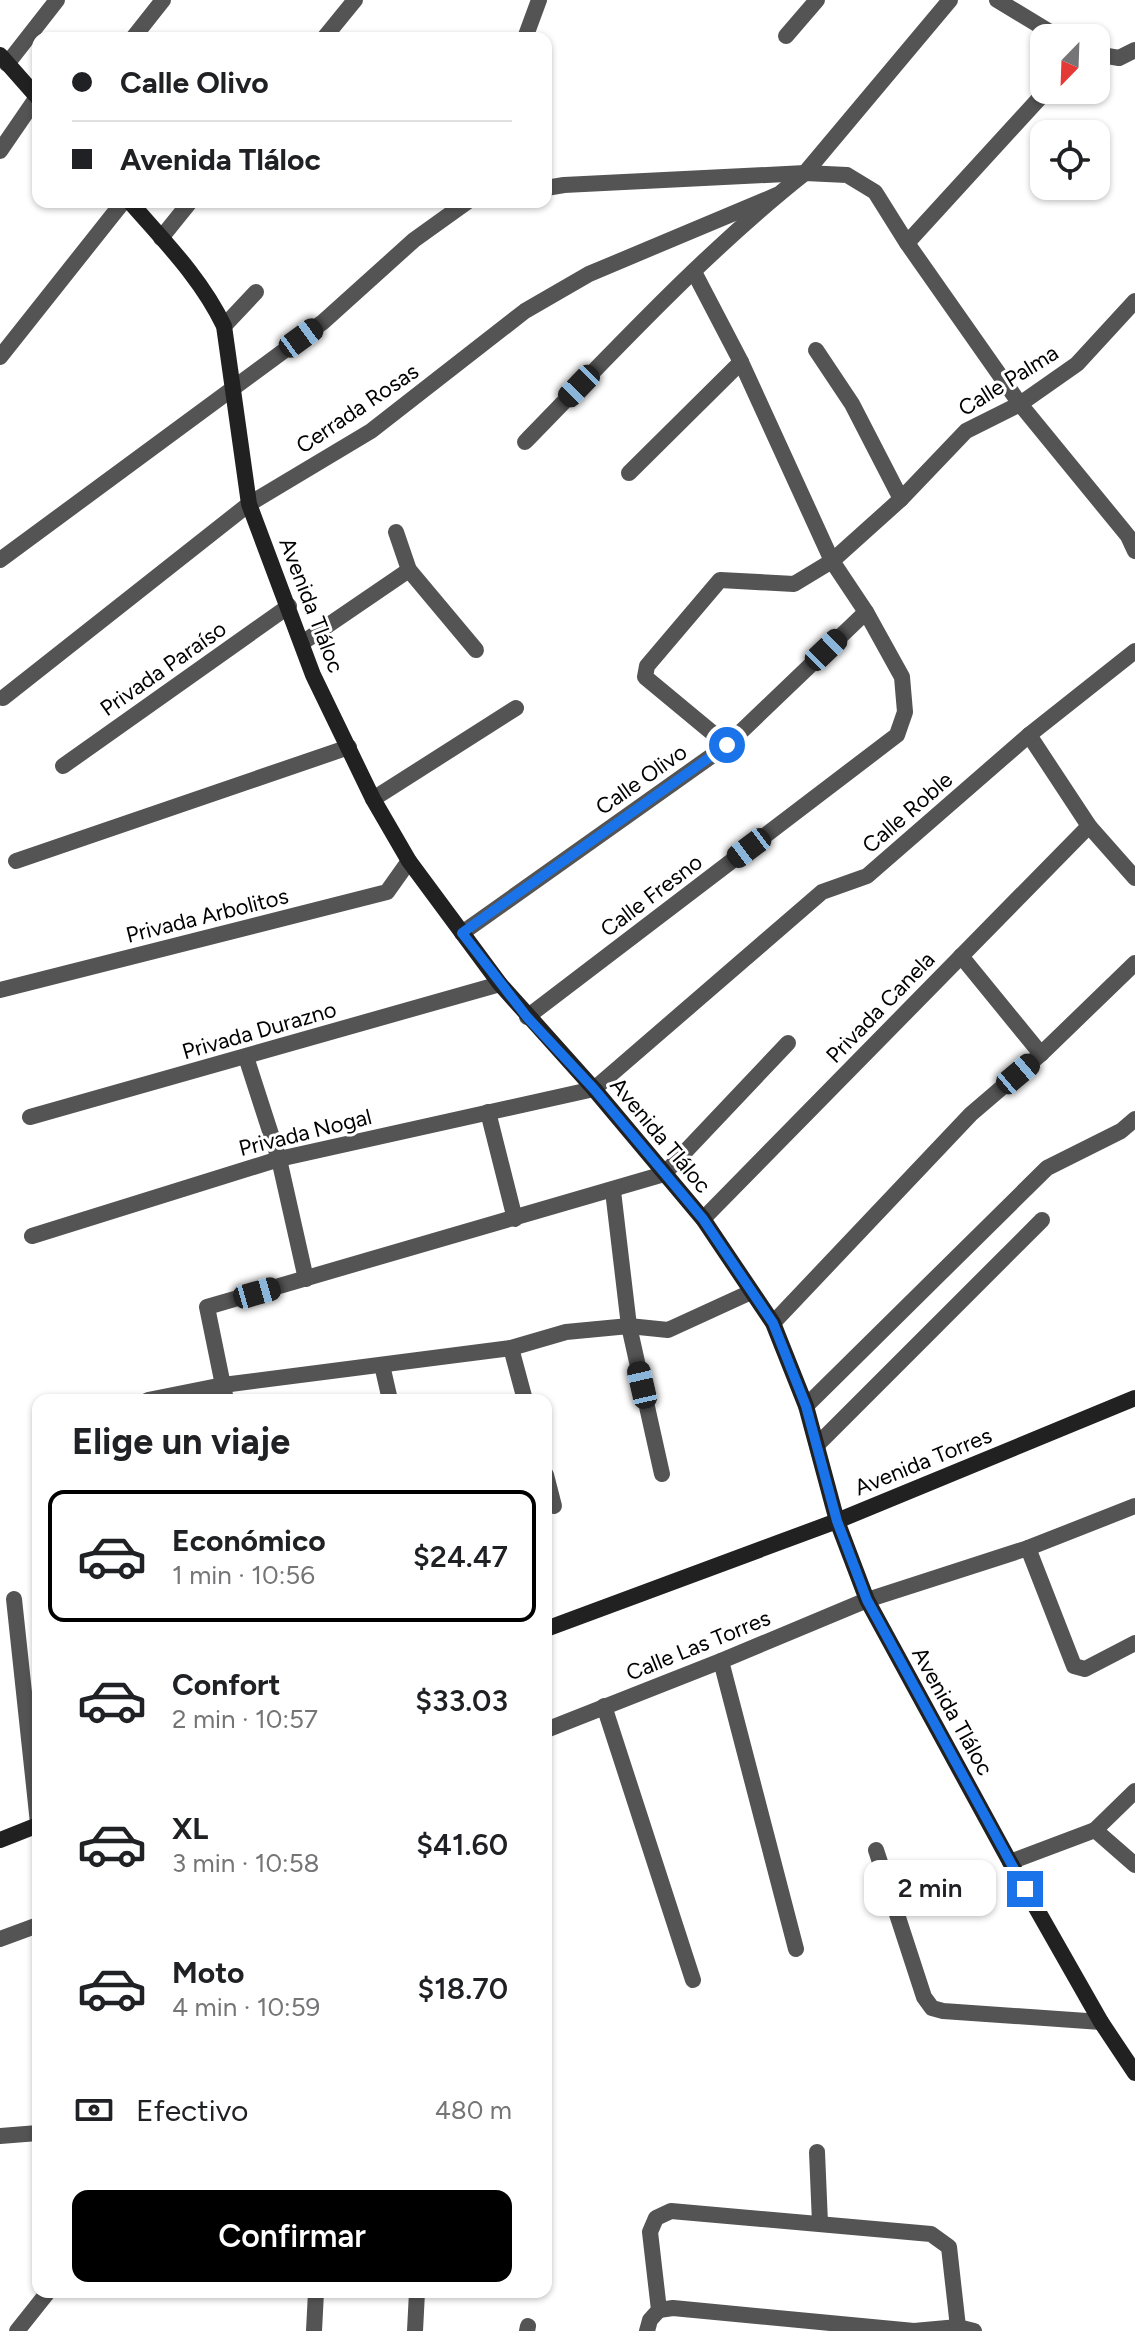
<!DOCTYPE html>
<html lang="es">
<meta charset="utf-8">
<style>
body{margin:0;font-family:Figtree,sans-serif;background:#f2f2f2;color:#202124;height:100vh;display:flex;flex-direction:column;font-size:30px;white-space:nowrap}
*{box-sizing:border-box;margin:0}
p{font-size:26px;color:#757577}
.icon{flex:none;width:44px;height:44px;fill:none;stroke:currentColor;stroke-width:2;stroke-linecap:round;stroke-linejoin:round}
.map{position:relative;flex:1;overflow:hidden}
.sheet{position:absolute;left:32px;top:1394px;width:520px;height:904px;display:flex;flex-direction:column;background:#fff;border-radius:16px;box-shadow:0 2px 6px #0004}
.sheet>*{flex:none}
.top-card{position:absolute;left:32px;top:32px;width:520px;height:176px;border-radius:16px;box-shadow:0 2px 6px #0004;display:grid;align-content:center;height:176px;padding:0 40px;background:#fff}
.needle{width:52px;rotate:203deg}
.fabs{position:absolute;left:1030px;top:24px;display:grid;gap:16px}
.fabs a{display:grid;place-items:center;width:80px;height:80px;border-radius:16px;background:#fff;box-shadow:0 2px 6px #0004;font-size:40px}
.end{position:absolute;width:36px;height:36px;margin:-18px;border:10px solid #1a73e8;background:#fff;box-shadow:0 0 0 4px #fff}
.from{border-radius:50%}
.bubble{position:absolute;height:56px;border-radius:16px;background:#fff;box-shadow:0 2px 6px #0004;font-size:26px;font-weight:600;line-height:56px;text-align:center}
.car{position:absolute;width:24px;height:48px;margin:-24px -12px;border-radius:10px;box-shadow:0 0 6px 2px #0007;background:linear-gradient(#222 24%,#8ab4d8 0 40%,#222 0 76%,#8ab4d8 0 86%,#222 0)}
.top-card b{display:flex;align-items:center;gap:28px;height:76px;font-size:30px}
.top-card b+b{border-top:2px solid #e0e0e0}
.top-card i{width:20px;height:20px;background:#202124}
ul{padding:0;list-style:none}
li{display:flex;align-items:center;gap:24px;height:132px;margin:0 16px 12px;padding:0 24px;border:4px solid transparent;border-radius:16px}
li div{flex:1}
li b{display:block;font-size:30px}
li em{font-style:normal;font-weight:600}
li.active{border-color:#000}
li>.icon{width:72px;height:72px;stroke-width:1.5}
h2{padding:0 40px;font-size:36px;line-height:96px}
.pay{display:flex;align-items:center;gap:20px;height:88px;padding:0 40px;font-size:30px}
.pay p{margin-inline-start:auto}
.action{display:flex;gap:16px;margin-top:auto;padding:16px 40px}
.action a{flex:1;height:92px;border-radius:16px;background:#000;color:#fff;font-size:32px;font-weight:600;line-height:92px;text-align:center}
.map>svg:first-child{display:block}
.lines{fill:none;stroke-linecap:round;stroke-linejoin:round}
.street{stroke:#545454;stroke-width:16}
.secondary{stroke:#212121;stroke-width:16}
.route{stroke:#1a73e8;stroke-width:10}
.labels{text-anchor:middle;stroke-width:6;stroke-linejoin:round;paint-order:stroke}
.street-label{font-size:22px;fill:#000;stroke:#fff}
</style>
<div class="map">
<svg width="1135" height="2331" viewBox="0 0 1135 2331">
<rect width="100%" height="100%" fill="#fff"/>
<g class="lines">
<g class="street">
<polyline points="997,0 1060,38"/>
<polyline points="786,36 817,0"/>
<polyline points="133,38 163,0"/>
<polyline points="324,38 355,0"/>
<polyline points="525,38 539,0"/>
<polyline points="1096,54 1119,58 1135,50"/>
<polyline points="7,64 57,0"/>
<polyline points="0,151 37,97"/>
<polyline points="546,188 564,185 805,173 847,175 875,192 907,243 1020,404 1128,536 1135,551"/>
<polyline points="161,238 190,202"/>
<polyline points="907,243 1047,90"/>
<polyline points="224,326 256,292"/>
<polyline points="816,350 852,404 901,499"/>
<polyline points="0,357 123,202"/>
<path d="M525 442C615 350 704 253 805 173L950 0"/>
<polyline points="629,473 741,362"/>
<polyline points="396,532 409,570 476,650"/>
<polyline points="0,560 323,322 414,240 467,202"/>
<polyline points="302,643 409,570"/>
<polyline points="3,698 249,504 371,431 525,311 589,274 777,195"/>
<polyline points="1029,735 1089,826 1135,878"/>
<polyline points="727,745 645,677 647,666 720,580 794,584 832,561 901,499 966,431 1020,404 1077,364 1135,301"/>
<polyline points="63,766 289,606"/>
<polyline points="373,799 516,708"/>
<polyline points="16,861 349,747"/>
<polyline points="462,933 727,745 866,612"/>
<polyline points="961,956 1041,1054"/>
<polyline points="0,990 387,892 409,861"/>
<polyline points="527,1017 897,735 905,712 902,677 866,612 832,561 741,362 694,272"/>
<polyline points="246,1057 279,1159 306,1279"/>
<polyline points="488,1112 515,1219"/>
<polyline points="30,1117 500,984"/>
<polyline points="613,1191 629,1326 662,1474"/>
<polyline points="703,1219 1089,826"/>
<polyline points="32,1236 279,1159 594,1089 822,892 867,876 1029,735 1135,651"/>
<polyline points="773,1323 971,1114 1041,1054 1135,963"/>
<polyline points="511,1348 525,1400"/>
<polyline points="382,1365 390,1400"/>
<polyline points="148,1400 223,1385 511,1348 566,1332 629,1326 668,1330 751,1292"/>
<polyline points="226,1400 207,1307 664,1174 788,1043"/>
<polyline points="806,1406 1047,1168 1121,1131 1135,1119"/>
<polyline points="817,1445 1042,1220"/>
<polyline points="546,1475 554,1506"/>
<polyline points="1028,1548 1074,1666 1085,1669 1135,1643"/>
<polyline points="14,1599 38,1823"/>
<polyline points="721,1661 796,1949"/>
<polyline points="604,1706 693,1980"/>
<polyline points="546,1730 721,1661 867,1600 1028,1548 1135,1506"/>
<polyline points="1135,1791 1095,1830 1135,1865"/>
<polyline points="876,1850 924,1997 932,2008 943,2011 1101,2022"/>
<polyline points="1010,1862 1095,1830"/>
<polyline points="0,1939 38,1925"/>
<polyline points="0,2136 38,2133"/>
<polyline points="817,2152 820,2223"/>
<polyline points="659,2310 673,2308 914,2331 958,2327 974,2331"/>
<polyline points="17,2331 48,2292"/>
<polyline points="314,2331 316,2292"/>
<polyline points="415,2331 417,2292"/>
<polyline points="527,2331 528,2326"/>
<polyline points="647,2331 650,2320 659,2310 650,2232 656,2218 671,2211 931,2234 949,2247 958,2327"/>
</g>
<g class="secondary">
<polyline points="0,55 38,98"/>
<path d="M130 202C164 241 201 278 224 326L249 504 313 675 373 799 409 861 500 984 594 1089 703 1219 773 1323 806 1406 837 1521 867 1600 1010 1862 1101 2022 1135 2073"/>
<polyline points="546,1629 837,1521 1135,1398"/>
<polyline points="0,1840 38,1825"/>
</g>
</g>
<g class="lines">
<polyline class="route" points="727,745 462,933 527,1017 594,1089 703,1219 773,1323 806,1406 837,1521 867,1600 1025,1889"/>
</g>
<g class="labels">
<g class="street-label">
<text transform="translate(1008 380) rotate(-32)" y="8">Calle Palma</text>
<text transform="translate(357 408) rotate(-34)" y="8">Cerrada Rosas</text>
<text transform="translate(312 605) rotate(69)" y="8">Avenida Tláloc</text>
<text transform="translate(163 668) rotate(-35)" y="8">Privada Paraíso</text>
<text transform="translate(641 779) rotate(-35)" y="8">Calle Olivo</text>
<text transform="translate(907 812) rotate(-41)" y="8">Calle Roble</text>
<text transform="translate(651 895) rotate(-37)" y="8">Calle Fresno</text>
<text transform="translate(207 915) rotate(-14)" y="8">Privada Arbolitos</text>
<text transform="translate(880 1007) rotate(-46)" y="8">Privada Canela</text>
<text transform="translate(259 1030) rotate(-16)" y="8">Privada Durazno</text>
<text transform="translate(305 1132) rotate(-14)" y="8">Privada Nogal</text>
<text transform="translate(661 1135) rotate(50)" y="8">Avenida Tláloc</text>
<text transform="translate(923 1461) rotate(-22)" y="8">Avenida Torres</text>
<text transform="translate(698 1645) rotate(-22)" y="8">Calle Las Torres</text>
<text transform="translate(953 1711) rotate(61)" y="8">Avenida Tláloc</text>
</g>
</g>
</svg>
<div class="fabs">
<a><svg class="needle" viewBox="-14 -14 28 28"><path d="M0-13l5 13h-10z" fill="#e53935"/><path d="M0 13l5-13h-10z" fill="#757577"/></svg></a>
<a><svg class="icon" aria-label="locate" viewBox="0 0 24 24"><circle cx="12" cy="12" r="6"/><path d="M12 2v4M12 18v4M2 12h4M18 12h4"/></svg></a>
</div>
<i class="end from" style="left:727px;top:745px"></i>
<i class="end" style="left:1025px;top:1889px"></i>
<div class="bubble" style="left:864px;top:1860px;width:132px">2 min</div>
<i class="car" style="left:301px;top:338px;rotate:54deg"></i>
<i class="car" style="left:579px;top:386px;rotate:224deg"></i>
<i class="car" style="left:826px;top:650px;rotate:46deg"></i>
<i class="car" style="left:749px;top:848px;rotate:233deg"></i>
<i class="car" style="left:1018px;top:1074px;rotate:50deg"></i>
<i class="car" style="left:257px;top:1293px;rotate:74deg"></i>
<i class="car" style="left:642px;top:1385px;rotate:347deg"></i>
<div class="top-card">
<b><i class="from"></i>Calle Olivo</b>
<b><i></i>Avenida Tláloc</b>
</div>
<section class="sheet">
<h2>Elige un viaje</h2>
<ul>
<li class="active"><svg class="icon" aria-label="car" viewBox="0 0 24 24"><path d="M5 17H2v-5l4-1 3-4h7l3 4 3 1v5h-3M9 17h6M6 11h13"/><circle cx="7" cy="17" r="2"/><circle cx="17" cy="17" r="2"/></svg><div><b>Económico</b><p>1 min · 10:56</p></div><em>$24.47</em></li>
<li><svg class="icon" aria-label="car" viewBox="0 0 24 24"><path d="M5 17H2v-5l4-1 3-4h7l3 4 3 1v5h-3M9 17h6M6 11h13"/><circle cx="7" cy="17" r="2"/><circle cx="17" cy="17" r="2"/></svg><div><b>Confort</b><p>2 min · 10:57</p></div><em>$33.03</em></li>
<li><svg class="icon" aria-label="car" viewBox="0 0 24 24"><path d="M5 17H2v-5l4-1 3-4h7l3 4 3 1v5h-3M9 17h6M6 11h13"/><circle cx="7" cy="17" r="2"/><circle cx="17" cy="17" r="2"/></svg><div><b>XL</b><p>3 min · 10:58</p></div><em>$41.60</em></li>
<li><svg class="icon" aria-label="car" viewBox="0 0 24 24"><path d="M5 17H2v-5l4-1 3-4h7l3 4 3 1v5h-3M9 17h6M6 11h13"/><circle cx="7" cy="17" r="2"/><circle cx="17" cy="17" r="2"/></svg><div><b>Moto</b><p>4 min · 10:59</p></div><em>$18.70</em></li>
</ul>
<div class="pay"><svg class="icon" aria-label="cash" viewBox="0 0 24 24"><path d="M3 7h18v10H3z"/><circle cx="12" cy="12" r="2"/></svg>Efectivo<p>480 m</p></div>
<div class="action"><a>Confirmar</a></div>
</section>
</div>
